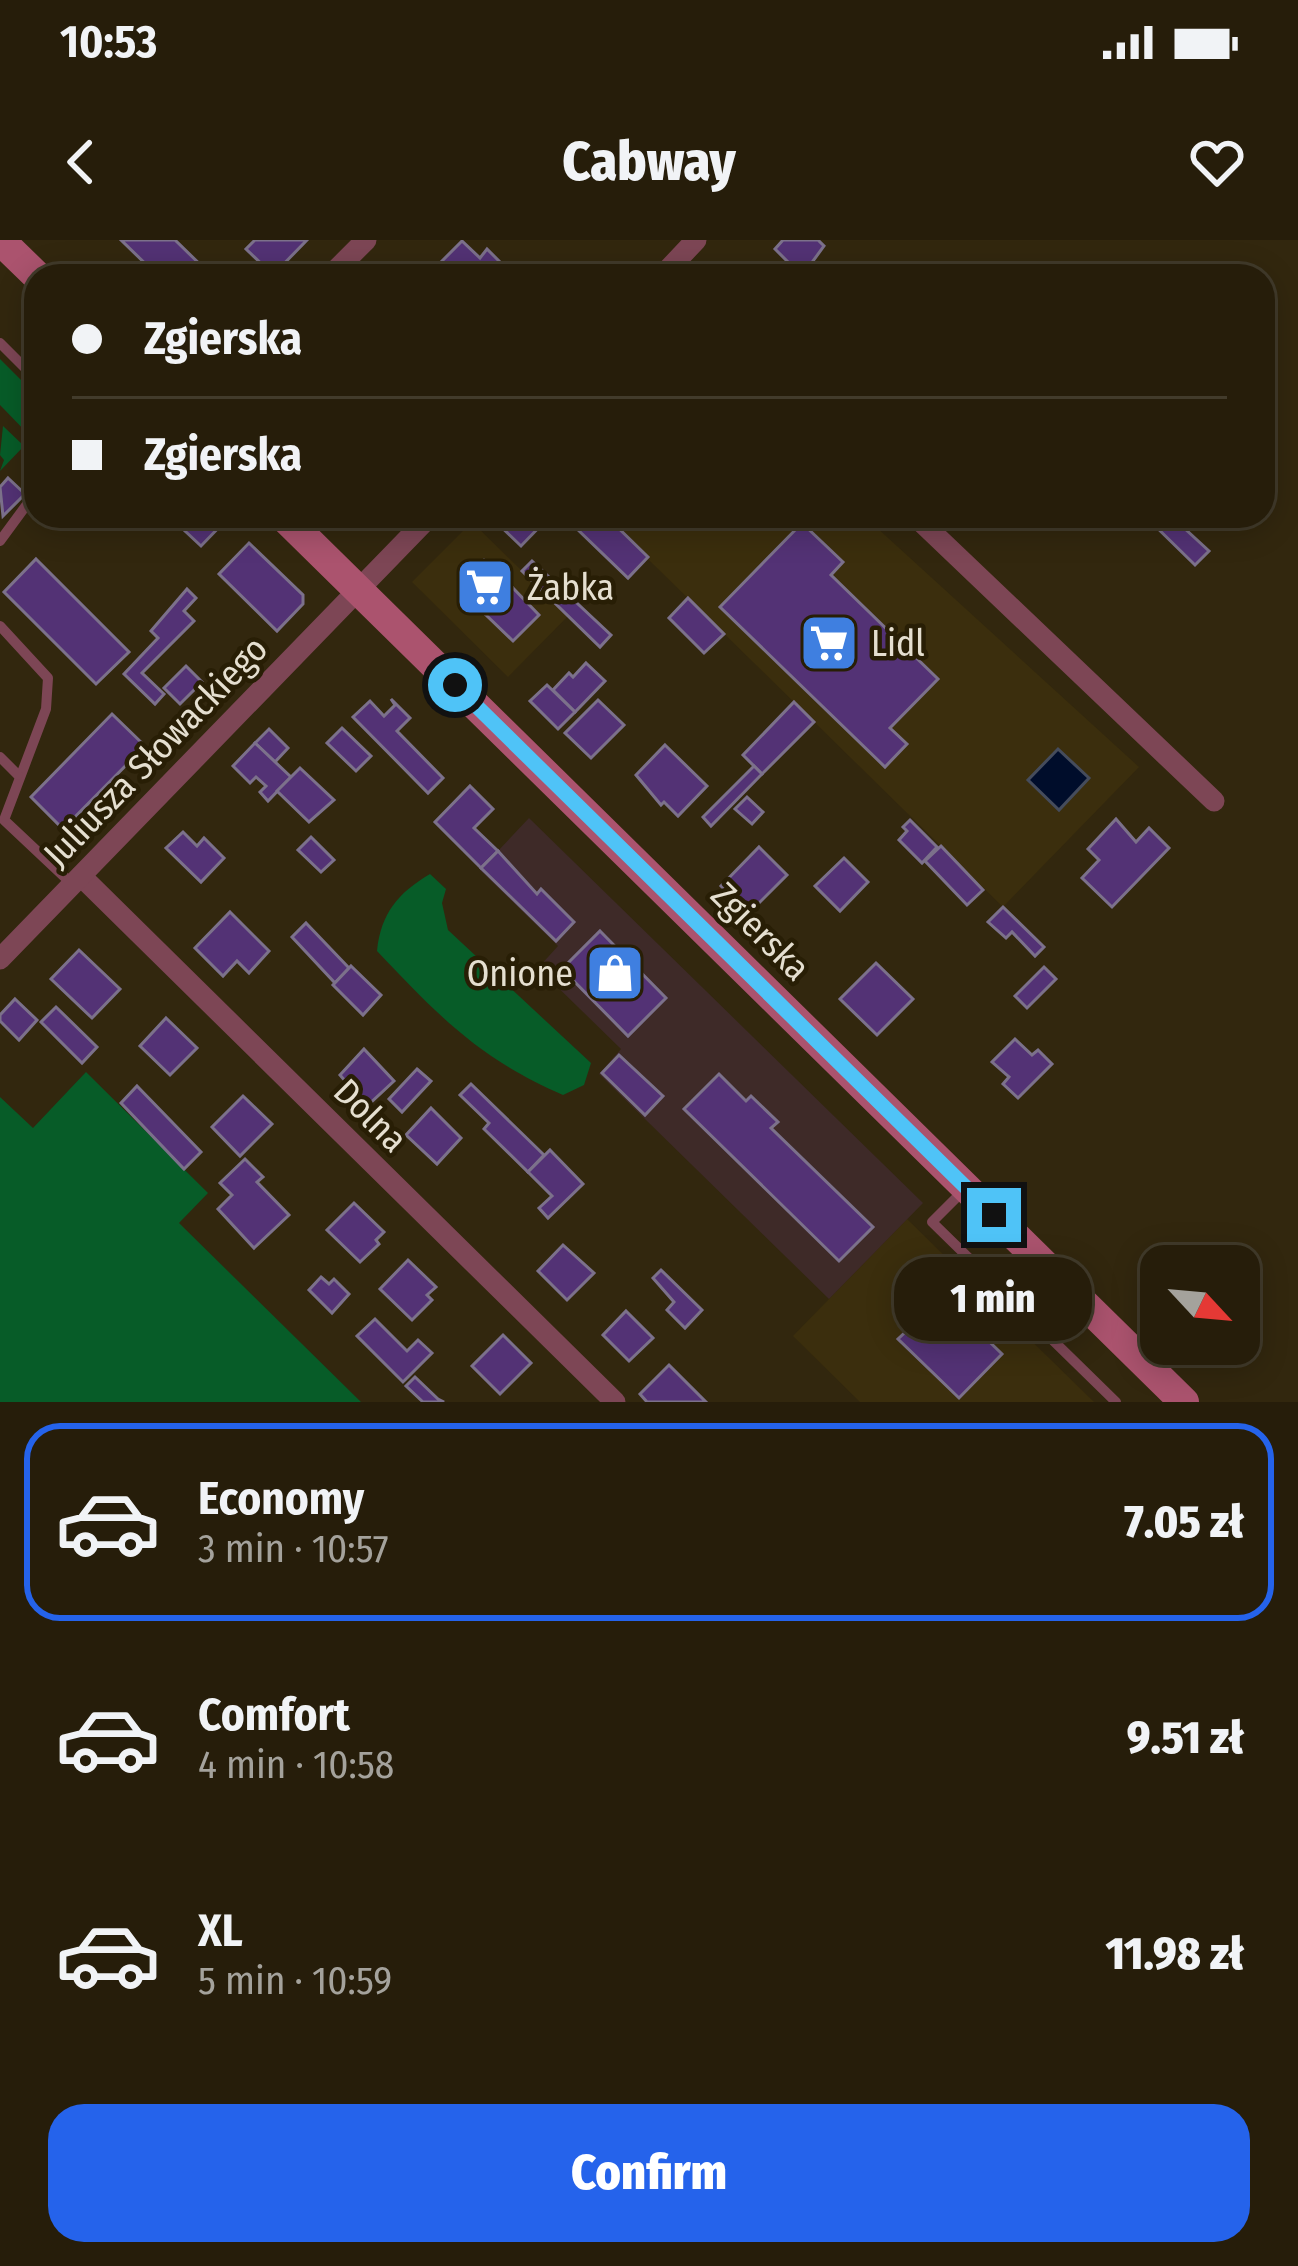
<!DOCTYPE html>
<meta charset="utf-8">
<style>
body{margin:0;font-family:"Fira Sans Condensed",sans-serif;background:#322a18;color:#f1f3f6;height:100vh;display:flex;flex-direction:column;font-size:45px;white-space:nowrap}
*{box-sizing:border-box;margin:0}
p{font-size:39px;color:#a4a29c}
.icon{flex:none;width:66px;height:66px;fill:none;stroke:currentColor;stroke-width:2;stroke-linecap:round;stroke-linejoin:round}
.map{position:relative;height:1162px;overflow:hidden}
.panel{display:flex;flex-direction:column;background:#261d0a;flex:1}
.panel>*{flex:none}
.hud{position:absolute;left:24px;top:24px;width:1251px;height:264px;border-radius:36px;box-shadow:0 6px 30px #0003,0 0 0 3px #423b2b;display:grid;align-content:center;height:264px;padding:0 48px;background:#261d0a}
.needle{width:78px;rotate:116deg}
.buttons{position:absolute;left:1140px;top:1005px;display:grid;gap:24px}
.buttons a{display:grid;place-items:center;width:120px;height:120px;border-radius:24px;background:#261d0a;box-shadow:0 6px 30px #0003,0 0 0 3px #423b2b;font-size:60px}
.end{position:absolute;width:54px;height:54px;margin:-27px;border:15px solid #4fc3f7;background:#111;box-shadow:0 0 0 6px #111}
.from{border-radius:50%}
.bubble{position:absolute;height:84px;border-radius:36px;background:#261d0a;box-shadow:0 6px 30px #0003,0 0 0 3px #423b2b;font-size:39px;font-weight:800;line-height:84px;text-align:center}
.hud b{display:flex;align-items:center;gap:42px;height:114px;font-size:45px}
.hud b+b{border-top:3px solid #423b2b}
.hud i{width:30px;height:30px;background:#f1f3f6}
ul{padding:21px 0 0;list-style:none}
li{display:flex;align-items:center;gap:36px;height:198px;margin:0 24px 18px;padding:0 24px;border:6px solid transparent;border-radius:36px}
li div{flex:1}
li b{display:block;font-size:45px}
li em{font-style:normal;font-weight:800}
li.current{border-color:#2563eb}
li>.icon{width:108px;height:108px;stroke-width:1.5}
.button{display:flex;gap:24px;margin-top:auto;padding:24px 48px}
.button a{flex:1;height:138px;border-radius:36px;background:#2563eb;color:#fff;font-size:48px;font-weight:800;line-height:138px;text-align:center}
.status{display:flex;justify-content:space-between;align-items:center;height:84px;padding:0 60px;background:#261d0a;direction:ltr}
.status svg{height:33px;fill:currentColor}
header{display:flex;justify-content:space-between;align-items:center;height:156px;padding:0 48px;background:#261d0a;font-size:54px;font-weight:800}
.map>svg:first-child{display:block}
.built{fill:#3b2e0d}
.industrial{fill:#3e2a28}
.green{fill:#075c28}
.water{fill:#000d2b;stroke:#454c5c;stroke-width:3}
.building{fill:#533275;stroke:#7c718b;stroke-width:3}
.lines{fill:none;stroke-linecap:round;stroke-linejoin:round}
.lane{stroke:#7d4655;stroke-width:10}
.street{stroke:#7d4655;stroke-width:21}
.secondary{stroke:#ab536e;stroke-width:30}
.route{stroke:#4fc3f7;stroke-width:15}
.labels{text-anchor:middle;stroke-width:9;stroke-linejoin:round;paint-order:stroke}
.poi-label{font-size:36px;fill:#e5dfd0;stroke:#281e05;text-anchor:start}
.street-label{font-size:36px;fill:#e5dfd0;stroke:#281e05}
</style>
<div class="status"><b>10:53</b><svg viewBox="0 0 49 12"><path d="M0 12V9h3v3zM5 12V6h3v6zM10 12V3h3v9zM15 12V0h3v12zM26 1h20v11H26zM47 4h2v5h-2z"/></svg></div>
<header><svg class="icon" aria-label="back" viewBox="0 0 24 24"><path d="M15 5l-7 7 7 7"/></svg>Cabway<svg class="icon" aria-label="heart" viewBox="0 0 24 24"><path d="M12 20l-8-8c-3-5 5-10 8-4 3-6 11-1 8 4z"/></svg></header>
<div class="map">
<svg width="1298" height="1162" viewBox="0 0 1298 1162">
<rect width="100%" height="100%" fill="#32270e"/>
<g class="built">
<polygon points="604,276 864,276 1139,527 1003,667"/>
<polygon points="472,282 568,376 508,437 412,342"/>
<polygon points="907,979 1094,1162 860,1162 793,1096"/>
</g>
<polygon class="industrial" points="529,578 923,963 829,1059 599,834 621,809 538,728 558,706 480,630"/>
<g class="green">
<polygon points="0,119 36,155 36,194 32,198 0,165"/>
<polygon points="3,186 24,206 0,231 4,220 0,215"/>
<path d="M430 634 446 649 442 663 448 690 591 823 584 845 563 855C478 818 439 776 377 711 381 673 398 653 430 634Z"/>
<polygon points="86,832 208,953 179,983 361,1162 0,1162 0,857 33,888"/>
</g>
<polygon class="water" points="1058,509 1089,538 1059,570 1028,540"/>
<g class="building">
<polygon points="121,0 175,0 212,36 158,36"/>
<polygon points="255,0 307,0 273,35 246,9"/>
<polygon points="783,0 818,0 824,6 802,36 775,9"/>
<polygon points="462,1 480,18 487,9 502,24 490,36 427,36"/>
<polygon points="8,238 25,254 3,276 0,247"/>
<polygon points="169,276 222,276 226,280 201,306"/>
<polygon points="496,276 550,276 521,306 493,279"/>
<polygon points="586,276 606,276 648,317 628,338 575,287"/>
<polygon points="1145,276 1178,276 1186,284 1183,287 1209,311 1195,325"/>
<polygon points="802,283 843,322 831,335 938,439 890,488 907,504 885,527 720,367"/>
<polygon points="249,303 303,355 303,364 277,391 219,334"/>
<polygon points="36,319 129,412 96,444 4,352"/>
<polygon points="484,320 512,347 485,374 460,350 461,344"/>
<polygon points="532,321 611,395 600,407 522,331"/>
<polygon points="512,347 539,375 513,401 485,374"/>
<polygon points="187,349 196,358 184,371 194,381 142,433 164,454 155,464 124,434 158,398 151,391"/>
<polygon points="688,358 724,394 704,413 669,378"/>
<polygon points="586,423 605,441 575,472 553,450 569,433 573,437"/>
<polygon points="186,426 202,442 180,464 164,448"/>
<polygon points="547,445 575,472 558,489 530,461"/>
<polygon points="391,459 410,478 397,491 443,538 428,553 353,477 370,461 384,476 395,465"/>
<polygon points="598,460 624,485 591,518 565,493"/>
<polygon points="794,462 814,482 762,534 743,515"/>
<polygon points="112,474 145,506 63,589 31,557"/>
<polygon points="342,488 371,516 356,531 327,503"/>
<polygon points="269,489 288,508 275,522 255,503"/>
<polygon points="255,503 291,537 268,561 260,552 266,546 256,537 250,543 233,526"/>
<polygon points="665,505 707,546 678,576 664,562 661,565 636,535"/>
<polygon points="754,526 762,534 711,586 703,577"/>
<polygon points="300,528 334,560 309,582 277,551"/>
<polygon points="470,546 493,569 474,588 498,611 481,628 435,582"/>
<polygon points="747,557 763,572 752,584 735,569"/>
<polygon points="1116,579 1136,602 1149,588 1169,608 1112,667 1082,638 1099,620 1088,609"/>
<polygon points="910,580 937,607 922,623 899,600 907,591 903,587"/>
<polygon points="183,592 197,606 204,598 224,618 201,642 166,608"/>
<polygon points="311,597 334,620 321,632 298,610"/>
<polygon points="941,606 983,650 967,665 925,621"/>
<polygon points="759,607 787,635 749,673 721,646"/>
<polygon points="498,611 537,654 541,649 574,682 556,701 481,628"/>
<polygon points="844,618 868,642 840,671 815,646"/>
<polygon points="1003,667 1044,707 1035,716 1012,692 1006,698 988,682"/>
<polygon points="230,672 269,711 249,733 237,721 223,736 195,708"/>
<polygon points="306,683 349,728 335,743 292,697"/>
<polygon points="600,691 666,758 628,796 562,729"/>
<polygon points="79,710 120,749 92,778 51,739"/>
<polygon points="876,723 913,759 877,795 840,759"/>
<polygon points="351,726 381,755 363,775 333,745"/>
<polygon points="1044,727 1056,739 1027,768 1015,756"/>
<polygon points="15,759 37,780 19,800 0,781 0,775"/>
<polygon points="56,767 97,807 82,823 41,782"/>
<polygon points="166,778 197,808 170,835 140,806"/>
<polygon points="1015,799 1032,815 1038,810 1052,824 1018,858 1003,844 1009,837 992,822"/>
<polygon points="364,809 394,841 367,866 340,835"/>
<polygon points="619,815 663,856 645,875 602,833"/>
<polygon points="417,829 431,841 402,872 389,859"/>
<polygon points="719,834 746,861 751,856 778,882 771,888 873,987 839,1021 684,869"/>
<polygon points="471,844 544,915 528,932 484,889 489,883 460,855"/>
<polygon points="137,846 201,912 184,929 121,863"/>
<polygon points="243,856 272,884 240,916 212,887"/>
<polygon points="431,868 461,898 437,924 406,895"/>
<polygon points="550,910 583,944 548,978 539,968 552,956 528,932"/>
<polygon points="245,919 263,937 257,942 289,975 254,1008 218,969 232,955 220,943"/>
<polygon points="354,963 384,992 376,1000 379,1004 360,1022 327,990"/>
<polygon points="563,1005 594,1033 567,1060 538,1031"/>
<polygon points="408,1020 436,1047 427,1055 432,1060 412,1080 380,1049"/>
<polygon points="661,1030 702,1070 685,1088 667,1070 674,1062 653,1038"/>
<polygon points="321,1037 329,1044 334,1039 349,1054 332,1073 309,1050"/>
<polygon points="928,1042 1002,1114 959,1158 898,1099 915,1083 901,1069"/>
<polygon points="626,1071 653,1098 629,1121 603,1095"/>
<polygon points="375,1079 407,1111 418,1100 432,1113 403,1142 357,1096"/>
<polygon points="503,1095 531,1123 500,1154 472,1126"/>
<polygon points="669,1125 706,1162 647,1162 640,1154"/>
<polygon points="415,1137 438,1159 444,1162 423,1162 406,1146"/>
</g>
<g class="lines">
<g class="lane">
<polyline points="0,103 36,139"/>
<polyline points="0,301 36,252"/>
<polyline points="0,386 48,438 46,469 4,580 72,644"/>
<polyline points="0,517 18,535"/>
<polyline points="964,950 932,982 1116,1162"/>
</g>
<g class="street">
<polyline points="330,36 366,0"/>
<polyline points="662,36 696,0"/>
<polyline points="915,276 1214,561"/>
<polyline points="81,636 615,1162"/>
<polyline points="0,719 430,276"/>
</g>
<g class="secondary">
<polyline points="0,0 37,36"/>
<polyline points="283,276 1184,1162"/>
</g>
</g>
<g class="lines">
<polyline class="route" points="455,445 994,975"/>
</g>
<defs>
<symbol id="supermarket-square" viewBox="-11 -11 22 22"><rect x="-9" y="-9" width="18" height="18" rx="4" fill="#3f7fe0" stroke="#281e05"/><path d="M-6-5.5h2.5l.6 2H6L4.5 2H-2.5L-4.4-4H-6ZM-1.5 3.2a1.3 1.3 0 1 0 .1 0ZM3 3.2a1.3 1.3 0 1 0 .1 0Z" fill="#fff"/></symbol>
<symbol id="shop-square" viewBox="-11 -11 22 22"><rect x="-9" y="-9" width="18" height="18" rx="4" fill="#3f7fe0" stroke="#281e05"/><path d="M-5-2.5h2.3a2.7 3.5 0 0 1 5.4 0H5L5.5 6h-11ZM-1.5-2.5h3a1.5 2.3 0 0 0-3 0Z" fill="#fff"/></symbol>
</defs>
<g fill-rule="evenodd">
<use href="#supermarket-square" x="452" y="314" width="66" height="66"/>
<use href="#supermarket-square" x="796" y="370" width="66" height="66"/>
<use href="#shop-square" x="582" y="700" width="66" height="66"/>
</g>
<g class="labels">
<g class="poi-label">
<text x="527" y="360">Żabka</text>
<text x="871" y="416">Lidl</text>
<text x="573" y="746" text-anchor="end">Onione</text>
</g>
<g class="street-label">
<text transform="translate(155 511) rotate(-46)" y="13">Juliusza Słowackiego</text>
<text transform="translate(761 691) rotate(45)" y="13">Zgierska</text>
<text transform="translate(371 875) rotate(45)" y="13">Dolna</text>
</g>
</g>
</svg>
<div class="buttons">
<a><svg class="needle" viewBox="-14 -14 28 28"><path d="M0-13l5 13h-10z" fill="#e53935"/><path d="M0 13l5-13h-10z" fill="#a4a29c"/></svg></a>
</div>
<i class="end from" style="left:455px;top:445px"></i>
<i class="end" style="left:994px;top:975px"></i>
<div class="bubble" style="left:894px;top:1017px;width:198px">1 min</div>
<div class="hud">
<b><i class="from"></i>Zgierska</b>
<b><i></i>Zgierska</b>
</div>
</div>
<section class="panel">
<ul>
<li class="current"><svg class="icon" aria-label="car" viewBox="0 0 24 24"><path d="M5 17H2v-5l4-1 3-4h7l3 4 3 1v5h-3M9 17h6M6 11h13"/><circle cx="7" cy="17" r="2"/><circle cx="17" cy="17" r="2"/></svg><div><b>Economy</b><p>3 min · 10:57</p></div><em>7.05 zł</em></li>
<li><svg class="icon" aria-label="car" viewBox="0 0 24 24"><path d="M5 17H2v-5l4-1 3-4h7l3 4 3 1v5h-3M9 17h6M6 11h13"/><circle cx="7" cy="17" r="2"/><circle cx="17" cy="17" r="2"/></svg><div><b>Comfort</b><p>4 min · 10:58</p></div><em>9.51 zł</em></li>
<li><svg class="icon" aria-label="car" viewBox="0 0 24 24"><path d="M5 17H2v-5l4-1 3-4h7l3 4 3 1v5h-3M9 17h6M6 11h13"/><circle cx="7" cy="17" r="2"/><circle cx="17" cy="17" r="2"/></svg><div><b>XL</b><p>5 min · 10:59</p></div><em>11.98 zł</em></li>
</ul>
<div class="button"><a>Confirm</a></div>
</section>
